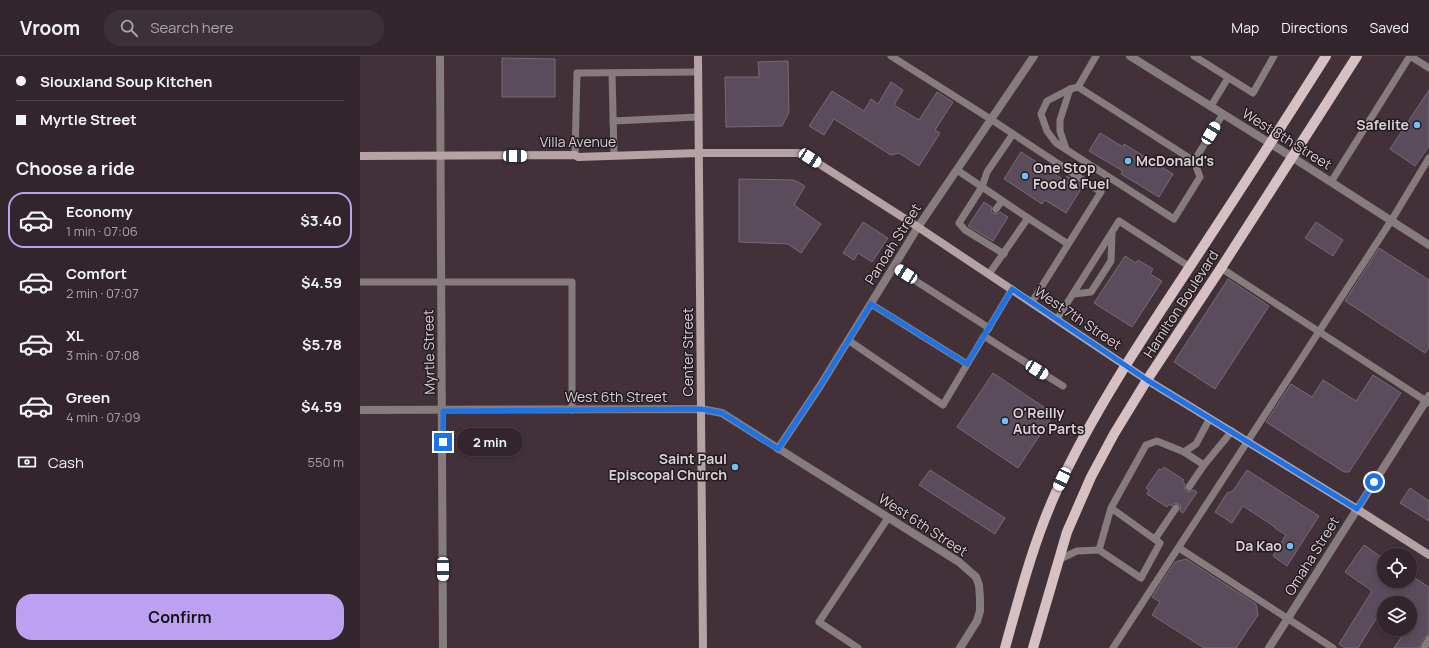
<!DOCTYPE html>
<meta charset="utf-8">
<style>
body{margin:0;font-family:Manrope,sans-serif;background:#3d3138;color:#f1f3f6;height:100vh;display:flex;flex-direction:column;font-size:15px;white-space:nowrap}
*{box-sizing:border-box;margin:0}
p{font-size:13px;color:#a8a5a9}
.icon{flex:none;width:22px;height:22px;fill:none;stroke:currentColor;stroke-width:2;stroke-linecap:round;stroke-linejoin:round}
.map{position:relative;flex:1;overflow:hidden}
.details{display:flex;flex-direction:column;background:#32252c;width:360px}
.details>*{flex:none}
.hud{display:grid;align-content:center;height:88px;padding:0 16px;background:#32252c}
.controls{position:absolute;left:1017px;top:492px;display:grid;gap:8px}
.controls a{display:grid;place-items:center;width:40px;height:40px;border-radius:50%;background:#32252c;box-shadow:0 2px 6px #0003,0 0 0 1px #4d4248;font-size:20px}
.end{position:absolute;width:18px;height:18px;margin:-9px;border:5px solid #1a73e8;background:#fff;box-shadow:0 0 0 2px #fff}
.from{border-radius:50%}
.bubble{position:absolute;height:28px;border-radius:14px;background:#32252c;box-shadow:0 2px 6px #0003,0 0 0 1px #4d4248;font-size:13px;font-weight:700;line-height:28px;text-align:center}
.car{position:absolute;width:12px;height:24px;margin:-12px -6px;border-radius:5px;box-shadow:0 0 3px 1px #0007;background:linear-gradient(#fff 24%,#345 0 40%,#fff 0 76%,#345 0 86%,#fff 0)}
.hud b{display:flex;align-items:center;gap:14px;height:38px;font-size:15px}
.hud b+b{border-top:1px solid #4d4248}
.hud i{width:10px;height:10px;background:#f1f3f6}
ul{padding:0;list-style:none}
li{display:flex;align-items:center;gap:12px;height:56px;margin:0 8px 6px;padding:0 8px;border:2px solid transparent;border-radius:16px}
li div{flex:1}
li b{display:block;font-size:15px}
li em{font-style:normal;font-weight:700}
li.selected{border-color:#bca0f2}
li>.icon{width:36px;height:36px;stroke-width:1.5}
h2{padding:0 16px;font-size:18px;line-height:48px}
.pay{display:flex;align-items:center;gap:10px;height:44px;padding:0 16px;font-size:15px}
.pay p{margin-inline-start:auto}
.primary-button{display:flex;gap:8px;margin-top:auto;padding:8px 16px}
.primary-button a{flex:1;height:46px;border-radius:16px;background:#bca0f2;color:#111;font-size:16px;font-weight:700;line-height:46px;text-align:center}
header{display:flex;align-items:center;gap:24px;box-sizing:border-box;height:56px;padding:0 20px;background:#32252c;border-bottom:1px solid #4d4248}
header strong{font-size:19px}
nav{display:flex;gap:22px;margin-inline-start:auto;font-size:14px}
.search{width:280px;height:36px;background:#3d3138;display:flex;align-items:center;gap:10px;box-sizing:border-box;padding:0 14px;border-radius:16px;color:#a8a5a9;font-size:15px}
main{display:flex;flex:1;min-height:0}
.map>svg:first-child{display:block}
.building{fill:#5a4c5b;stroke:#786979}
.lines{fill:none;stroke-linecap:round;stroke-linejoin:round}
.lane{stroke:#877c7d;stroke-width:7}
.street{stroke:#877c7d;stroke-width:8}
.secondary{stroke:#b4a2a5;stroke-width:8}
.primary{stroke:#d7c0c3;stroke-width:10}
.route{stroke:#1a73e8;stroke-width:5}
.poi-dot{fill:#6dc2f3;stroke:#241b20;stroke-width:1.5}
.labels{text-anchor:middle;stroke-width:3;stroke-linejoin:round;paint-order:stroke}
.poi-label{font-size:14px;font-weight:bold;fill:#dbcfd5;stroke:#241b20;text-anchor:end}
.street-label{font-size:14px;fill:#dbcfd5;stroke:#241b20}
</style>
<header>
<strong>Vroom</strong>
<div class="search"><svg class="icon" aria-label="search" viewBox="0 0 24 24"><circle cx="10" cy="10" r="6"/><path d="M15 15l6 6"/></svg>Search here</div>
<nav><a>Map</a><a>Directions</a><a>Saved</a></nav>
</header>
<main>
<section class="details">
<div class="hud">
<b><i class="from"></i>Siouxland Soup Kitchen</b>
<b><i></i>Myrtle Street</b>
</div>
<h2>Choose a ride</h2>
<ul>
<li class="selected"><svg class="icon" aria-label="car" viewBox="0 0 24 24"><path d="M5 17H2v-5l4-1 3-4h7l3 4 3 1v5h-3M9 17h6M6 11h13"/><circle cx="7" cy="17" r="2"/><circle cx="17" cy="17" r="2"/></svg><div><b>Economy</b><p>1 min · 07:06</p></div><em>$3.40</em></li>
<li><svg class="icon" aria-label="car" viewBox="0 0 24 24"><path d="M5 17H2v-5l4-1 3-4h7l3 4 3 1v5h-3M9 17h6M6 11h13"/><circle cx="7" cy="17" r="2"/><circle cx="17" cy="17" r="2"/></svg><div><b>Comfort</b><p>2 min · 07:07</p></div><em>$4.59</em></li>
<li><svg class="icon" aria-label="car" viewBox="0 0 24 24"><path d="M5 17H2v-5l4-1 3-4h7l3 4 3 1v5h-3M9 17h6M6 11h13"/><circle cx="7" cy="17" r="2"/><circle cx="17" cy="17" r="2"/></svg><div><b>XL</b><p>3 min · 07:08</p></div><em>$5.78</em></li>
<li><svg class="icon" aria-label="car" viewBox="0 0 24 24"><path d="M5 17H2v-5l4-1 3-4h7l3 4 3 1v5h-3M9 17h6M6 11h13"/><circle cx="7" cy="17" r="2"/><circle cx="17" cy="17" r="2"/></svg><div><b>Green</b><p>4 min · 07:09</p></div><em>$4.59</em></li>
</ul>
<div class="pay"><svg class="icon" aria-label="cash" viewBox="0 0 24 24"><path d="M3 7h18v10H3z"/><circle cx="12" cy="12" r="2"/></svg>Cash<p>550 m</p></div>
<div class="primary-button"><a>Confirm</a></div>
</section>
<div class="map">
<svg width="1069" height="592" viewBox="0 0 1069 592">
<rect width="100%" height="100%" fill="#43313a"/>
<g class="building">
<polygon points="142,2 195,3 195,41 142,41"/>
<polygon points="428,5 429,56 422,70 366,71 365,21 399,21 398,6"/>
<polygon points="531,26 543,34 534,49 559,64 577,36 593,46 575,74 580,77 559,110 539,97 531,99 474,63 464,79 449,70 472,35 504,55 511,43 518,48"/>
<polygon points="1069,34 1069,90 1055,110 1030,93"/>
<polygon points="740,77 763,91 764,88 813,118 799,141 761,118 763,115 729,95"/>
<polygon points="661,96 704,124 707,120 723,130 706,157 685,144 682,148 644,123"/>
<polygon points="379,123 434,124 445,130 434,149 461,168 441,197 428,188 379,186"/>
<polygon points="624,146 632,151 631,155 633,157 638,158 640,156 648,161 633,185 608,170"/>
<polygon points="503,166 528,182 512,206 498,197 494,204 483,197"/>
<polygon points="956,166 983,184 973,200 945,182"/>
<polygon points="1019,192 1069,224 1069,291 1065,297 985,245"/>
<polygon points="765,200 776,207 778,204 793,213 790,218 802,225 772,271 734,247"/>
<polygon points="868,223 909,250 855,333 814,306"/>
<polygon points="633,317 694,358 658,412 597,371"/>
<polygon points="1013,319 1041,337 989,416 984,416 906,366 931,328 952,341 963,324 996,345"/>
<polygon points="804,411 824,424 822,426 825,428 824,431 826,435 829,436 833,434 837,436 823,457 820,455 821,450 818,448 814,447 812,450 809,448 807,451 787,438 789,434 786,432 799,413 802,414"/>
<polygon points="570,414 645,462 635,478 559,429"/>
<polygon points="887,414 959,460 927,510 913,500 926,479 915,472 915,471 883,450 872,467 855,456 867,437 873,435"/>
<polygon points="1050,432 1069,445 1069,465 1040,447"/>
<polygon points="1004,489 1024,503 1024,525 1050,525 1050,519 1069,531 1069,578 1065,581 1059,592 1034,592 1047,573 1050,573 1050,547 1024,547 1024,550 998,592 985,592 979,588 1012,535 985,516"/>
<polygon points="826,503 896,548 898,559 876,592 844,592 792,559 800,546 792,541 815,506"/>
</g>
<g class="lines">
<g class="lane">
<polyline points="531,0 632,64 741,136 672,246"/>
<polyline points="736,0 718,31 710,33 687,45 681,58 687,75 696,87 814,163 840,121 834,105"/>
<polyline points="834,0 893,37 914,0"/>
<polyline points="1050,0 1069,12"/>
<polyline points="252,17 254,99"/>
<polyline points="718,31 834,105 863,58"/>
<polyline points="851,50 868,22"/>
<polyline points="253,65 338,61"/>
<polyline points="706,93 700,75 700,64 710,33"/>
<polyline points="215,99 217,17 338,16"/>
<polyline points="597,114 668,162 629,218"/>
<polyline points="971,126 1050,0"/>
<polyline points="636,153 642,145"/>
<polyline points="668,162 708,188"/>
<polyline points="644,198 605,174 599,167 622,131 627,116 653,78"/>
<polyline points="534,211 629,272"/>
<polyline points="861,212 1069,347"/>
<polyline points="0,226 212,226 212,354"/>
<polyline points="714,238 731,236 751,205 752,177"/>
<polyline points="511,248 607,308"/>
<polyline points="697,263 759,165 830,211"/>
<polyline points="627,275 652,233"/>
<polyline points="488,284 583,349 624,280 703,330"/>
<polyline points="824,396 836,388 850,362"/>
<polyline points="829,431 844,409 872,375"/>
<polyline points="751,452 800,487 781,522 739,494 751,452 786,389 797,385 824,396 844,409"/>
<polyline points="795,483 816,452"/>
<polyline points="819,492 973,592"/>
<polyline points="698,504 717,495 739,494"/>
<polyline points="498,592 459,566 528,462"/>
<polyline points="753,592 1031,165 1069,102"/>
<polyline points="1064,592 1069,583"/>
</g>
<g class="street">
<polyline points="80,0 83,592"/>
<polyline points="770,0 932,101 1069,189"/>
<polyline points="0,354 341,353 362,357 599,506 616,521 619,529 620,542 620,555 617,565 600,592"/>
<polyline points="418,393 460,330 558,171 674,0"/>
<polyline points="909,592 1069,340"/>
</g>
<g class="secondary">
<polyline points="338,0 343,592"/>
<polyline points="0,100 215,99 218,101 339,97 438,97 450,102 558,171 787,324 997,453 1069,499"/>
</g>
<g class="primary">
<path d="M645 592C660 538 674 484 697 434 733 356 782 283 829 212 876 141 921 71 966 0"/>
<polyline points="673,592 707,476 731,421 754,378 787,324 861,212 997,0"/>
</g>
</g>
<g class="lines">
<polyline class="route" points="83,386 83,355 341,353 362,357 418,393 460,330 511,248 607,308 652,233 787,324 997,453 1014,426"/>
</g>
<g class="poi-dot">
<circle cx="1057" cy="69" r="4"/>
<circle cx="768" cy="105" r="4"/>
<circle cx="665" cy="120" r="4"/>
<circle cx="645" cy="365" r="4"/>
<circle cx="375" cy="411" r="4"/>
<circle cx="930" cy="490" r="4"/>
</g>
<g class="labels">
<g class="poi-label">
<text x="1049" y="74">Safelite</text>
<text x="776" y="110" text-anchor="start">McDonald's</text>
<text x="673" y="117" text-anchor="start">One Stop<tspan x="673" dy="16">Food &amp; Fuel</tspan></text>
<text x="653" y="362" text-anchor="start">O'Reilly<tspan x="653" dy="16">Auto Parts</tspan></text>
<text x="367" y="408">Saint Paul<tspan x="367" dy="16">Episcopal Church</tspan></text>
<text x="922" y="495">Da Kao</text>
</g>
<g class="street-label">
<text transform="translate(927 83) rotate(32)" y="5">West 8th Street</text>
<text x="218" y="91">Villa Avenue</text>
<text transform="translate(533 188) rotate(-58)" y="5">Panoah Street</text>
<text transform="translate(821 248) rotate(-57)" y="5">Hamilton Boulevard</text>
<text transform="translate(718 262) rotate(34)" y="5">West 7th Street</text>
<text transform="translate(69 296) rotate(-91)" y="5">Myrtle Street</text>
<text transform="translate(328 296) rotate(-90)" y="5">Center Street</text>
<text x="256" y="346">West 6th Street</text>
<text transform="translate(563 469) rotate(33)" y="5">West 6th Street</text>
<text transform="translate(952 500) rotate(-58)" y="5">Omaha Street</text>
</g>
</g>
</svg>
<div class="controls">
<a><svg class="icon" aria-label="locate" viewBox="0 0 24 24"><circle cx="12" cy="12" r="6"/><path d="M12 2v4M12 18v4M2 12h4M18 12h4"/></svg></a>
<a><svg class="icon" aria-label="layers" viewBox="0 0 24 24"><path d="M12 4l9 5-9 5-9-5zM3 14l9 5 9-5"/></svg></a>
</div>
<i class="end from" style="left:1014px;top:426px"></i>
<i class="end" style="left:83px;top:386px"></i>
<div class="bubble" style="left:97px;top:372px;width:66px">2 min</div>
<i class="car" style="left:851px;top:77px;rotate:31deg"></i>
<i class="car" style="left:155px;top:100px;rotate:90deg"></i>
<i class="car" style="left:450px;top:102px;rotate:123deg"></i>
<i class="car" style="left:546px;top:218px;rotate:303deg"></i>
<i class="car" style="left:677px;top:314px;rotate:122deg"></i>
<i class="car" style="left:702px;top:423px;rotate:205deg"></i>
<i class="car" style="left:83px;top:513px;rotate:180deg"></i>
</div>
</main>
